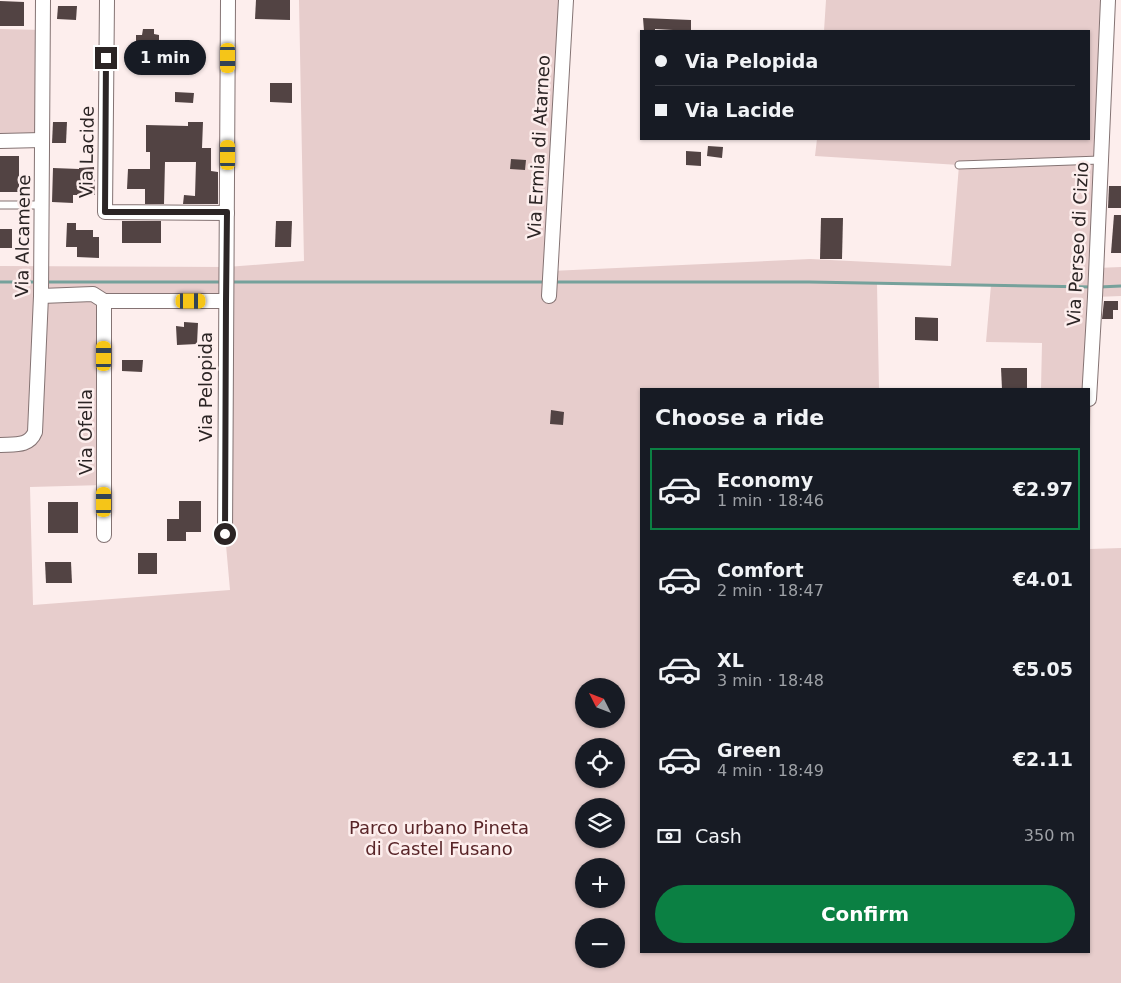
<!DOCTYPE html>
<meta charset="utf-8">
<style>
body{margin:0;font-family:"DejaVu Sans",sans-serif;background:#242831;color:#f1f3f6;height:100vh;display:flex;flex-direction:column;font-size:19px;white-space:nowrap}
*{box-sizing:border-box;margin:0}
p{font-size:16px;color:#9ea1a6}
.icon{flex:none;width:28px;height:28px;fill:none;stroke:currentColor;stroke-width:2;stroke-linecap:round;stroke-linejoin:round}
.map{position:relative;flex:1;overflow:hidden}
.sheet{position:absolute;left:640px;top:388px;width:450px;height:565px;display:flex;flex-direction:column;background:#171b24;border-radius:0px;box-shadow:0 1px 4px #0004}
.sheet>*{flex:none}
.hud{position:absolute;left:640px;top:30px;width:450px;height:110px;border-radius:0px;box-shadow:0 1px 4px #0004;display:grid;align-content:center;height:110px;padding:0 15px;background:#171b24}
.needle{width:32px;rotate:312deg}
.tools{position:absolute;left:575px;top:678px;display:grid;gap:10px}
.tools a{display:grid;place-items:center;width:50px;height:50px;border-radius:50%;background:#171b24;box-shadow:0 1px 4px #0004;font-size:25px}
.end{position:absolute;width:22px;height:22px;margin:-11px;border:6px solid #2b2424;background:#fff;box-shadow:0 0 0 2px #fff}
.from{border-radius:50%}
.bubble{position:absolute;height:35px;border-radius:18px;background:#171b24;box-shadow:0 1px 4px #0004;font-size:16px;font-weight:700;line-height:35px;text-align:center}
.car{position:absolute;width:15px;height:30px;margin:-15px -8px;border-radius:6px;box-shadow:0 0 4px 1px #0007;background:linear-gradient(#f5c518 24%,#345 0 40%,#f5c518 0 76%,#345 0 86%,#f5c518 0)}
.hud b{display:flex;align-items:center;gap:18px;height:48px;font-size:19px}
.hud b+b{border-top:1px solid #363941}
.hud i{width:12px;height:12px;background:#f1f3f6}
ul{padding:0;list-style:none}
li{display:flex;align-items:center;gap:15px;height:82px;margin:0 10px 8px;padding:0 5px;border:2px solid transparent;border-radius:0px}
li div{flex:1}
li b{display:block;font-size:19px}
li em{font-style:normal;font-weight:700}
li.current{border-color:#0b8043}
li>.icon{width:45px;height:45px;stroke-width:1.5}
h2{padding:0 15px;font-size:22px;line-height:60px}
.pay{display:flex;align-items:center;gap:12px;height:55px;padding:0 15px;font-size:19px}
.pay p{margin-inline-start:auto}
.primary-button{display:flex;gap:10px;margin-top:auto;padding:10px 15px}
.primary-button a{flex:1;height:58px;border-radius:30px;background:#0b8043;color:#fff;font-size:20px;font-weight:700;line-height:58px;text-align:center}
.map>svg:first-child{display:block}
.green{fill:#e7cdcc;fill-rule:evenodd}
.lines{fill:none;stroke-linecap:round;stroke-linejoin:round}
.stream{stroke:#76a19b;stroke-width:3}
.building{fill:#524343}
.service-casing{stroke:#847373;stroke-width:9}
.minor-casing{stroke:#847373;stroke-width:16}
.service{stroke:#fff;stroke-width:7}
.minor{stroke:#fff;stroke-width:14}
.route{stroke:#2b2424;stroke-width:6}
.labels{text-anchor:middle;stroke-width:5;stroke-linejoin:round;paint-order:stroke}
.street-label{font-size:18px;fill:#2b2424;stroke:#fdeeed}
.park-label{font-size:18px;fill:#582427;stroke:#fdeeed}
</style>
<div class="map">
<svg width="1121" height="983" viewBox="0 0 1121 983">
<rect width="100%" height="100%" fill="#fdeeed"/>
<g class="green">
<path d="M299 0H566L551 271 810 259 951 266 959 165 815 156 817 139H1089V31H824L826 0H1108L1096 268 1121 267V296L1095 297 1089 456V389H1041L1042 343 986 342 991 285 877 284 879 389H641V951H1089V549L1121 548V983H0V266L227 267 304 261ZM104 301H225V534L230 590 33 605 30 487 104 485ZM584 686H616V719H584ZM584 746H616V779H584ZM584 806H616V839H584ZM584 866H616V899H584ZM584 926H616V959H584Z"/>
<polygon points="0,29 43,30 42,140 0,141"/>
</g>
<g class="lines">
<g class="stream">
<polyline points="0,282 38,282"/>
<polyline points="44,282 223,282"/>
<polyline points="229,282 545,282"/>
<polyline points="554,282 809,282 1093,287"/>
<polyline points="1099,287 1121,286"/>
</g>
</g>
<g class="building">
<polygon points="256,0 290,0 290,20 255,19"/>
<polygon points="0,1 24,2 24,26 0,26"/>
<polygon points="58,6 77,6 76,20 57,19"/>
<polygon points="643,18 691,20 691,31 655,29 655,31 644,31"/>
<polygon points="143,29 154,29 154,34 159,35 159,51 136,51 136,35 142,35"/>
<polygon points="163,48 171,49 171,67 162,67"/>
<polygon points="270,83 292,83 292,103 270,102"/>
<polygon points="175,92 194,93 193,103 175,102"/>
<polygon points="53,122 67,122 66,143 52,143"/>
<polygon points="188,122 203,122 202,148 211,148 211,171 218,172 218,204 183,204 184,195 195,196 196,162 165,162 164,204 145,204 145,189 127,189 128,169 150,169 150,152 146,152 146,125 188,126"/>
<polygon points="708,146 723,147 722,158 707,156"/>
<polygon points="686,151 701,152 701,166 686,165"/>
<rect x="0" y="156" width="19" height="36"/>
<polygon points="511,159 526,160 525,170 510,169"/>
<polygon points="94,167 95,195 73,195 73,203 52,202 53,168 79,169 79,168"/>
<polygon points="1109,186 1121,186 1121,208 1108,208"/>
<polygon points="1114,215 1121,215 1121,253 1111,253"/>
<polygon points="821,218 843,218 842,259 820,259"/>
<rect x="122" y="221" width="39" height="22"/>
<polygon points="276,221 292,221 291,247 275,247"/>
<polygon points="67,223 76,223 76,230 93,230 93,237 99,237 99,258 77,257 77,247 66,247"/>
<rect x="0" y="229" width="12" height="19"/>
<polygon points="1104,301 1118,301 1118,310 1113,310 1113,319 1102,319"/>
<polygon points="915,317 938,318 938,341 915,340"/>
<polygon points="184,322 198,323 197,344 177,345 176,326 184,327"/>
<polygon points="122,360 143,360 142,372 122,371"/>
<polygon points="1001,368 1027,368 1027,389 1002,389"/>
<polygon points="551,410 564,412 563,425 550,424"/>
<polygon points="179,501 201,501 201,532 186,532 186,541 167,541 167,519 179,519"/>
<rect x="48" y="502" width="30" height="31"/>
<rect x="138" y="553" width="19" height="21"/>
<polygon points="45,562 71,562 72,583 46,583"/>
</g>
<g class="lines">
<defs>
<g id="service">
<polyline points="959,165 1100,160"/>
<polyline points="0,205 42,205"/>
</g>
<g id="minor">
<polyline points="107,0 105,212 227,213"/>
<polyline points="0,141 42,140"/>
<polyline points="41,296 93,294 104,301 226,301"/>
<polyline points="549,296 566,0"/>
<polyline points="104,301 104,535"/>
<polyline points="1089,399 1095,297 1108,0"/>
<path d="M0 445C14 444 29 447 35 432L41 296 43 0"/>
<polyline points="225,534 228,0"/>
</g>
</defs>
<use href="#service" class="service-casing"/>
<use href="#minor" class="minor-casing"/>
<use href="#service" class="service"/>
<use href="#minor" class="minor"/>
</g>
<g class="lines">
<polyline class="route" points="106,58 105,212 227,212 226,301 225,534"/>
</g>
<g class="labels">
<g class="street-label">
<text transform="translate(539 147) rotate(-87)" y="6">Via Ermia di Atarneo</text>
<text transform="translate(87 152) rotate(-89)" y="6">Via Lacide</text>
<text transform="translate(23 236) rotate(-89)" y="6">Via Alcamene</text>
<text transform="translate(1078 244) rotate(-87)" y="6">Via Perseo di Cizio</text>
<text transform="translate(206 387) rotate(-90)" y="6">Via Pelopida</text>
<text transform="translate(86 432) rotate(-90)" y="6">Via Ofella</text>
</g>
<g class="park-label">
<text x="439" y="834">Parco urbano Pineta<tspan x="439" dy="21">di Castel Fusano</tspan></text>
</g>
</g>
</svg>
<div class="tools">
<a><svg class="needle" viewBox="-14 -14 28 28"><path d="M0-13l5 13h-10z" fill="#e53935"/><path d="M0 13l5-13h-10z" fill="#9ea1a6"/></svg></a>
<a><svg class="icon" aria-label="locate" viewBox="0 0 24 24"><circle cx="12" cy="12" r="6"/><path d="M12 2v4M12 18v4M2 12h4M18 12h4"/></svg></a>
<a><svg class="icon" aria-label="layers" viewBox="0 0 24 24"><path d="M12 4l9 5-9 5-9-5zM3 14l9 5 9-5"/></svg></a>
<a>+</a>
<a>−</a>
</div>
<i class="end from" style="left:225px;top:534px"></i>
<i class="end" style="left:106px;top:58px"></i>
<div class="bubble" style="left:124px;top:40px;width:82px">1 min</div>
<i class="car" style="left:228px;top:58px;rotate:180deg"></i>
<i class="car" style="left:228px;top:155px;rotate:0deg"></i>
<i class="car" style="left:191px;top:301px;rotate:90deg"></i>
<i class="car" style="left:104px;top:356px;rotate:0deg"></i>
<i class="car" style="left:104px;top:502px;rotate:0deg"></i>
<div class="hud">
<b><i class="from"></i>Via Pelopida</b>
<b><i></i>Via Lacide</b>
</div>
<section class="sheet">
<h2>Choose a ride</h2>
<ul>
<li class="current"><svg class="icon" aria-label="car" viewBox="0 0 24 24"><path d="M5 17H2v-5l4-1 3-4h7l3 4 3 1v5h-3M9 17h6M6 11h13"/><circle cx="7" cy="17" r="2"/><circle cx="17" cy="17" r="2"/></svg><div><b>Economy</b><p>1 min · 18:46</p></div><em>€2.97</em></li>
<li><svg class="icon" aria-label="car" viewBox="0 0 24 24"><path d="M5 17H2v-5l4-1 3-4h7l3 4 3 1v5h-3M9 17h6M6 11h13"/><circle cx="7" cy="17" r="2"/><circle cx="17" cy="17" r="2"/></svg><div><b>Comfort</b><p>2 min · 18:47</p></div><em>€4.01</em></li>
<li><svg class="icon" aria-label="car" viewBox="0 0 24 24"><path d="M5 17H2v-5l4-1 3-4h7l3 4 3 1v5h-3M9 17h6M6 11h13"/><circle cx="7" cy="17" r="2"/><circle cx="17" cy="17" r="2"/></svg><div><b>XL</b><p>3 min · 18:48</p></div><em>€5.05</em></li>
<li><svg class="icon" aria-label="car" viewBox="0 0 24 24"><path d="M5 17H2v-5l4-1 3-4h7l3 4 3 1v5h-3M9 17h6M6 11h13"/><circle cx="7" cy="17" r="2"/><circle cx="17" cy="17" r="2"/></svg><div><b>Green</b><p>4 min · 18:49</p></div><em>€2.11</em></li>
</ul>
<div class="pay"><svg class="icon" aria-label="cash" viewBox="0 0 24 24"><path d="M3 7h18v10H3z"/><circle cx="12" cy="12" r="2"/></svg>Cash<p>350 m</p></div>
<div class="primary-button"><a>Confirm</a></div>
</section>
</div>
